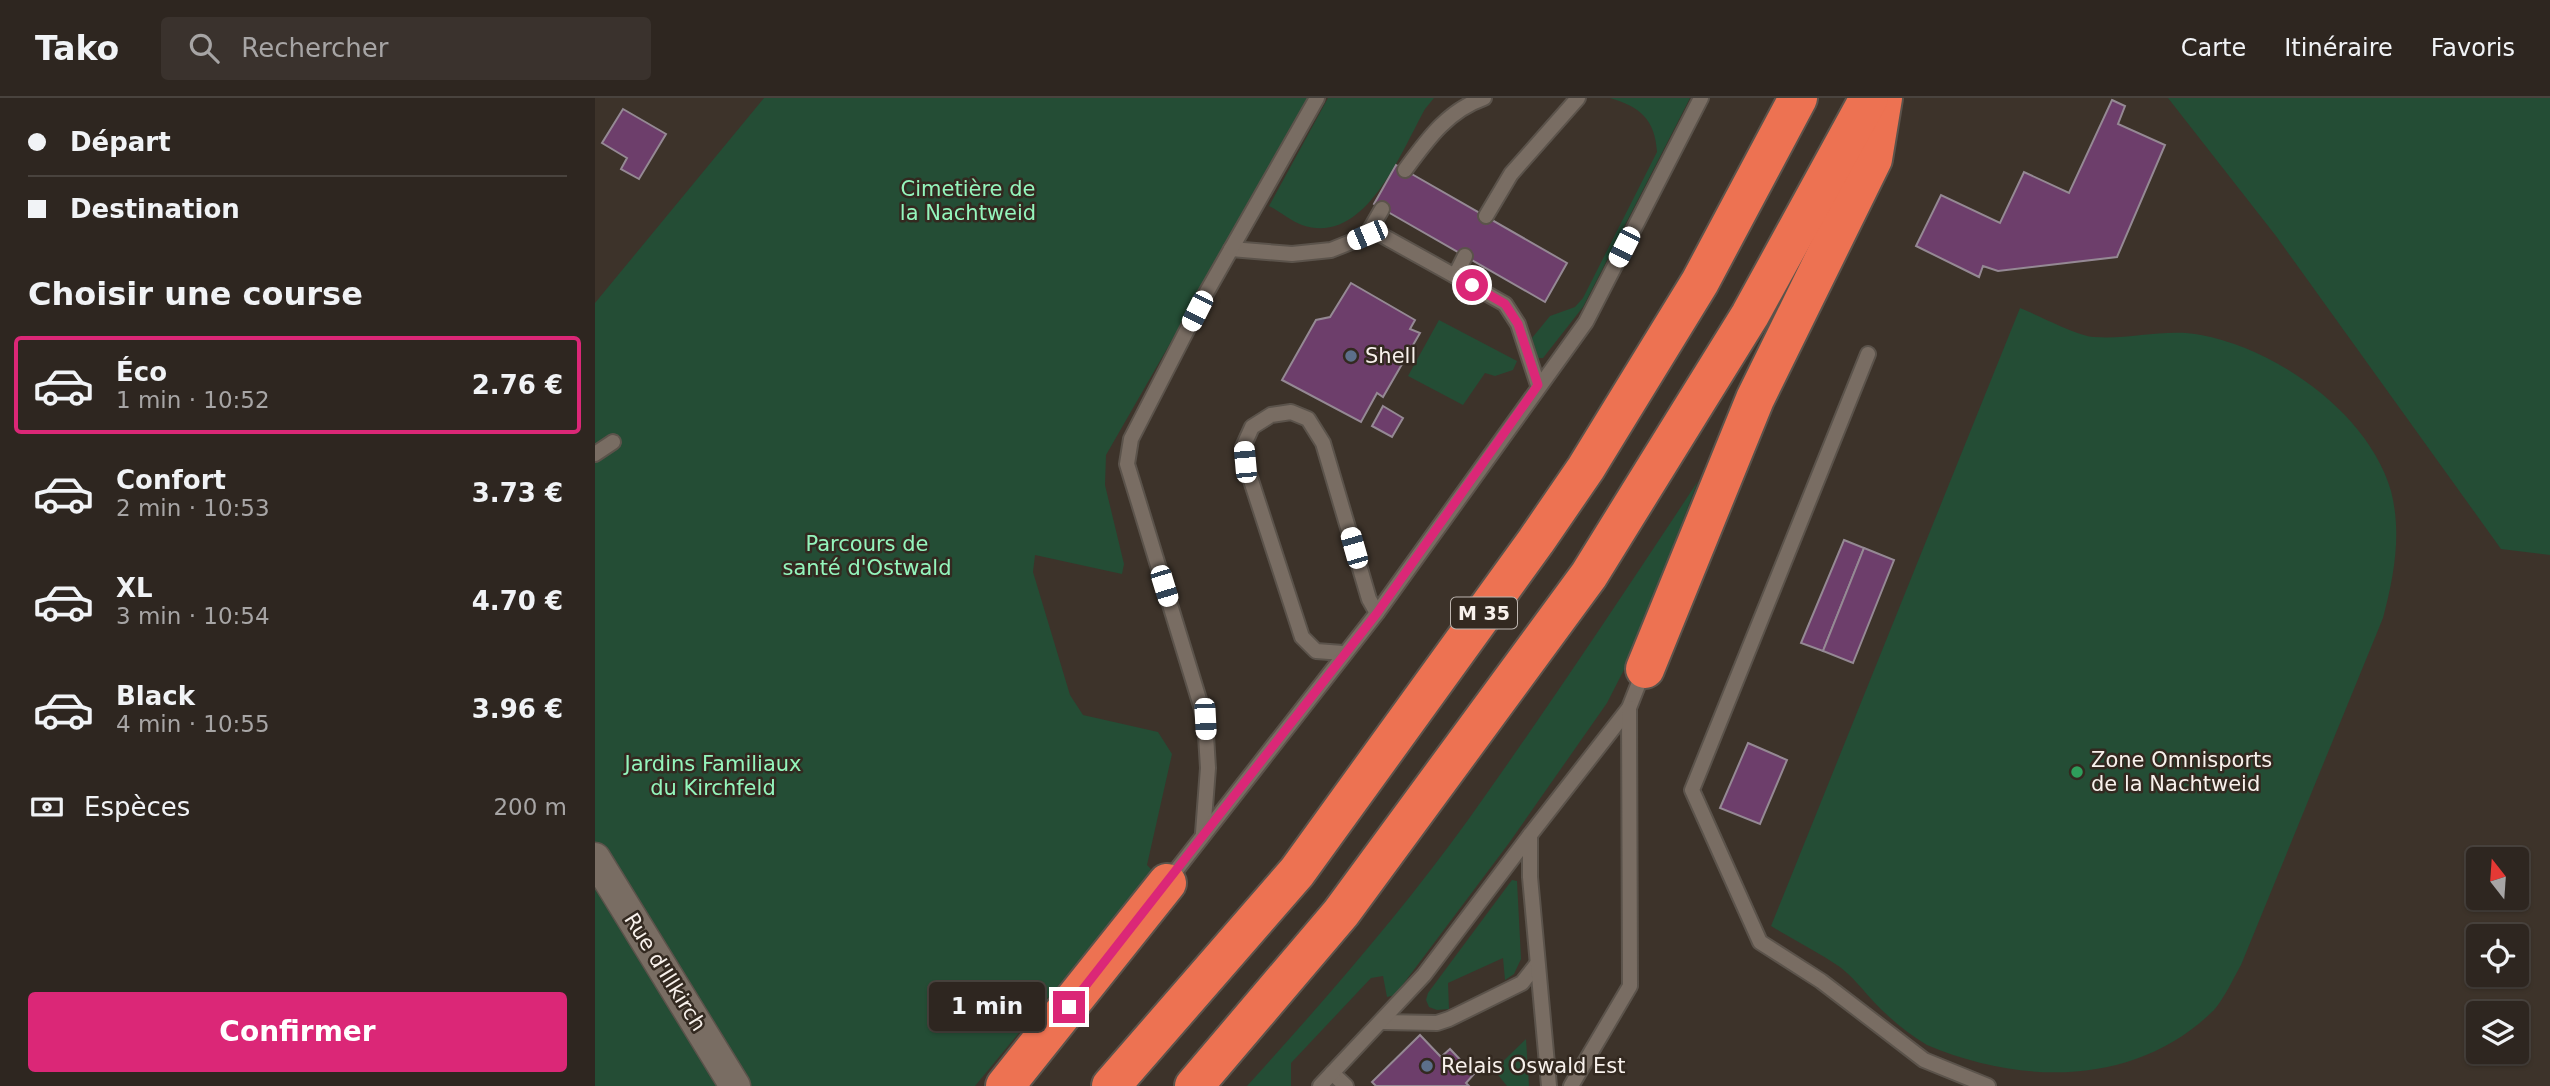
<!DOCTYPE html>
<html lang="fr">
<meta charset="utf-8">
<style>
body{margin:0;font-family:"DejaVu Sans",sans-serif;background:#3a322d;color:#f1f3f6;height:100vh;display:flex;flex-direction:column;font-size:26px;white-space:nowrap}
*{box-sizing:border-box;margin:0}
p{font-size:23px;color:#a7a5a5}
.icon{flex:none;width:38px;height:38px;fill:none;stroke:currentColor;stroke-width:2;stroke-linecap:round;stroke-linejoin:round}
.map{position:relative;flex:1;overflow:hidden}
.drawer{display:flex;flex-direction:column;background:#2e2620;width:595px}
.drawer>*{flex:none}
.hud{display:grid;align-content:center;height:154px;padding:0 28px;background:#2e2620}
.needle{width:46px;rotate:343deg}
.buttons{position:absolute;left:1871px;top:749px;display:grid;gap:14px}
.buttons a{display:grid;place-items:center;width:63px;height:63px;border-radius:7px;background:#2e2620;box-shadow:0 2px 5px #0004,0 0 0 2px #49433e;font-size:35px}
.end{position:absolute;width:32px;height:32px;margin:-16px;border:9px solid #db2777;background:#fff;box-shadow:0 0 0 4px #fff}
.from{border-radius:50%}
.bubble{position:absolute;height:49px;border-radius:7px;background:#2e2620;box-shadow:0 2px 5px #0004,0 0 0 2px #49433e;font-size:23px;font-weight:700;line-height:49px;text-align:center}
.car{position:absolute;width:21px;height:42px;margin:-21px -10px;border-radius:9px;box-shadow:0 0 5px 2px #0007;background:linear-gradient(#fff 24%,#345 0 40%,#fff 0 76%,#345 0 86%,#fff 0)}
.hud b{display:flex;align-items:center;gap:24px;height:66px;font-size:26px}
.hud b+b{border-top:2px solid #49433e}
.hud i{width:18px;height:18px;background:#f1f3f6}
ul{padding:0;list-style:none}
li{display:flex;align-items:center;gap:21px;height:98px;margin:0 14px 10px;padding:0 14px;border:4px solid transparent;border-radius:7px}
li div{flex:1}
li b{display:block;font-size:26px}
li em{font-style:normal;font-weight:700}
li.active{border-color:#db2777}
li>.icon{width:63px;height:63px;stroke-width:1.5}
h2{padding:0 28px;font-size:32px;line-height:84px}
.pay{display:flex;align-items:center;gap:18px;height:77px;padding:0 28px;font-size:26px}
.pay p{margin-inline-start:auto}
.action{display:flex;gap:14px;margin-top:auto;padding:14px 28px}
.action a{flex:1;height:80px;border-radius:7px;background:#db2777;color:#fff;font-size:28px;font-weight:700;line-height:80px;text-align:center}
header{display:flex;align-items:center;gap:42px;box-sizing:border-box;height:98px;padding:0 35px;background:#2e2620;border-bottom:2px solid #49433e}
header strong{font-size:33px}
nav{display:flex;gap:38px;margin-inline-start:auto;font-size:24px}
.search{width:490px;height:63px;background:#3a322d;display:flex;align-items:center;gap:18px;box-sizing:border-box;padding:0 24px;border-radius:7px;color:#a7a5a5;font-size:26px}
main{display:flex;flex:1;min-height:0}
.map>svg:first-child{display:block}
.green{fill:#244d35}
.building{fill:#6d3e6b;stroke:#958994;stroke-width:2}
.lines{fill:none;stroke-linecap:round;stroke-linejoin:round}
.lane-casing{stroke:#5b534b;stroke-width:18}
.street-casing{stroke:#5b534b;stroke-width:33}
.highway-casing{stroke:#5b534b;stroke-width:42}
.lane{stroke:#796d63;stroke-width:14}
.street{stroke:#796d63;stroke-width:30}
.highway{stroke:#ed7252;stroke-width:38}
.route{stroke:#db2777;stroke-width:9}
.service-dot{fill:#5c6f8a;stroke:#332920;stroke-width:2.5}
.leisure-dot{fill:#2e9e5b;stroke:#332920;stroke-width:2.5}
.labels{text-anchor:middle;stroke-width:5;stroke-linejoin:round;paint-order:stroke}
.shield{fill:#332920;stroke:#bdb5af;stroke-width:2}
.shield-label{font-size:19px;font-weight:bold;fill:#f8f1ec}
.park-label{font-size:21px;fill:#94f5bc;stroke:#332920}
.poi-label{font-size:21px;fill:#f8f1ec;stroke:#332920;text-anchor:start}
.street-label{font-size:21px;fill:#f8f1ec;stroke:#332920}
</style>
<header>
<strong>Tako</strong>
<div class="search"><svg class="icon" aria-label="search" viewBox="0 0 24 24"><circle cx="10" cy="10" r="6"/><path d="M15 15l6 6"/></svg>Rechercher</div>
<nav><a>Carte</a><a>Itinéraire</a><a>Favoris</a></nav>
</header>
<main>
<section class="drawer">
<div class="hud">
<b><i class="from"></i>Départ</b>
<b><i></i>Destination</b>
</div>
<h2>Choisir une course</h2>
<ul>
<li class="active"><svg class="icon" aria-label="car" viewBox="0 0 24 24"><path d="M5 17H2v-5l4-1 3-4h7l3 4 3 1v5h-3M9 17h6M6 11h13"/><circle cx="7" cy="17" r="2"/><circle cx="17" cy="17" r="2"/></svg><div><b>Éco</b><p>1 min · 10:52</p></div><em>2.76 €</em></li>
<li><svg class="icon" aria-label="car" viewBox="0 0 24 24"><path d="M5 17H2v-5l4-1 3-4h7l3 4 3 1v5h-3M9 17h6M6 11h13"/><circle cx="7" cy="17" r="2"/><circle cx="17" cy="17" r="2"/></svg><div><b>Confort</b><p>2 min · 10:53</p></div><em>3.73 €</em></li>
<li><svg class="icon" aria-label="car" viewBox="0 0 24 24"><path d="M5 17H2v-5l4-1 3-4h7l3 4 3 1v5h-3M9 17h6M6 11h13"/><circle cx="7" cy="17" r="2"/><circle cx="17" cy="17" r="2"/></svg><div><b>XL</b><p>3 min · 10:54</p></div><em>4.70 €</em></li>
<li><svg class="icon" aria-label="car" viewBox="0 0 24 24"><path d="M5 17H2v-5l4-1 3-4h7l3 4 3 1v5h-3M9 17h6M6 11h13"/><circle cx="7" cy="17" r="2"/><circle cx="17" cy="17" r="2"/></svg><div><b>Black</b><p>4 min · 10:55</p></div><em>3.96 €</em></li>
</ul>
<div class="pay"><svg class="icon" aria-label="cash" viewBox="0 0 24 24"><path d="M3 7h18v10H3z"/><circle cx="12" cy="12" r="2"/></svg>Espèces<p>200 m</p></div>
<div class="action"><a>Confirmer</a></div>
</section>
<div class="map">
<svg width="1955" height="988" viewBox="0 0 1955 988">
<rect width="100%" height="100%" fill="#3d332a"/>
<g class="green">
<polygon points="169,0 716,0 511,357 510,387 529,466 527,476 440,457 438,474 475,597 488,617 563,634 577,656 552,767 558,773 380,988 0,988 0,205"/>
<path d="M733 0H839L830 11C806 54 770 149 707 127 696 123 684 113 674 108Z"/>
<path d="M1015 0H1095L988 209 948 260H940L937 240 955 218 980 209 988 200 1062 54C1060 21 1045 9 1015 0Z"/>
<polygon points="1573,0 1955,0 1955,457 1906,451 1681,138"/>
<path d="M1425 210C1443 217 1482 238 1499 239 1535 242 1570 230 1606 237 1682 251 1774 316 1796 393 1807 436 1799 478 1788 520L1646 867C1638 881 1630 899 1619 912 1542 988 1429 988 1332 947 1312 935 1294 920 1278 903 1268 892 1258 879 1245 869 1223 854 1199 842 1176 828Z"/>
<polygon points="844,222 922,263 918,272 900,278 890,275 868,307 813,278"/>
<path d="M1103 383 1035 560 1012 605 914 745 800 897 792 899 788 878 776 880 696 965V988H652C729 903 806 815 873 722 952 611 1028 497 1103 383Z"/>
<polygon points="917,782 922,783 926,861 919,876 910,882 908,860 853,885 854,911 842,912 834,909 831,902 833,895"/>
<polygon points="931,941 934,988 912,988 899,972"/>
</g>
<g class="building">
<polygon points="1517,2 1530,8 1523,26 1570,47 1522,159 1403,173 1388,168 1384,179 1321,148 1346,97 1405,125 1429,74 1474,95"/>
<polygon points="28,11 71,36 44,81 26,71 32,60 7,45"/>
<polygon points="801,67 972,165 950,204 779,106"/>
<polygon points="756,185 820,222 815,231 825,235 788,299 782,295 766,324 687,282 721,222 735,219"/>
<polygon points="788,308 808,320 797,339 777,328"/>
<polygon points="1249,442 1269,450 1228,553 1206,545"/>
<polygon points="1269,450 1299,462 1258,565 1228,553"/>
<polygon points="1153,645 1192,662 1165,726 1125,710"/>
<polygon points="825,937 846,959 855,951 879,976 871,985 874,988 781,988 777,984"/>
</g>
<g class="lines">
<defs>
<g id="lane">
<path d="M810 72C832 42 852 13 889 0"/>
<polyline points="891,118 916,76 983,0"/>
<polyline points="772,137 787,111"/>
<polyline points="636,151 697,156 736,152 781,134 860,178 870,158"/>
<polyline points="860,178 910,206 923,226 943,287"/>
<polyline points="1273,256 1097,692 1165,844 1226,883 1329,962 1393,988"/>
<polyline points="0,356 18,344"/>
<polyline points="748,555 721,553 707,539 650,364 648,349 657,329 676,317 696,314 713,321 728,345 774,501 782,515"/>
<polyline points="608,735 613,670 610,621 532,366 536,341 610,197 722,0"/>
<polyline points="572,784 782,515 991,224 1106,0"/>
<polyline points="787,924 842,925 854,921 927,885 942,866"/>
<polyline points="737,975 751,988"/>
<polyline points="725,988 829,877 935,737"/>
<polyline points="954,988 935,779 935,737 1034,610 1049,572"/>
<polyline points="976,988 1035,888 1034,610"/>
</g>
<polyline id="street" points="0,760 140,988"/>
<g id="highway">
<polyline points="1050,571 1160,301 1278,61 1288,0"/>
<polyline points="410,988 572,785"/>
<polyline points="516,988 702,774 941,443 991,370 1105,184 1203,0"/>
<polyline points="599,988 746,815 994,477 1155,217 1274,0"/>
</g>
</defs>
<use href="#lane" class="lane-casing"/>
<use href="#street" class="street-casing"/>
<use href="#highway" class="highway-casing"/>
<use href="#lane" class="lane"/>
<use href="#street" class="street"/>
<use href="#highway" class="highway"/>
</g>
<g class="lines">
<polyline class="route" points="474,909 782,515 943,287 923,226 910,206 877,187"/>
</g>
<g class="service-dot">
<circle cx="756" cy="258" r="7"/>
<circle cx="832" cy="968" r="7"/>
</g>
<circle class="leisure-dot" cx="1482" cy="674" r="7"/>
<g class="labels">
<rect class="shield" x="856" y="499.5" width="66" height="31" rx="5"/>
<g class="shield-label">
<text x="889" y="522">M 35</text>
</g>
<g class="park-label">
<text x="373" y="98">Cimetière de<tspan x="373" dy="24">la Nachtweid</tspan></text>
<text x="272" y="453">Parcours de<tspan x="272" dy="24">santé d'Ostwald</tspan></text>
<text x="118" y="673">Jardins Familiaux<tspan x="118" dy="24">du Kirchfeld</tspan></text>
</g>
<g class="poi-label">
<text x="770" y="265">Shell</text>
<text x="1496" y="669">Zone Omnisports<tspan x="1496" dy="24">de la Nachtweid</tspan></text>
<text x="846" y="975">Relais Oswald Est</text>
</g>
<g class="street-label">
<text transform="translate(70 874) rotate(58)" y="7">Rue d'Illkirch</text>
</g>
</g>
</svg>
<div class="buttons">
<a><svg class="needle" viewBox="-14 -14 28 28"><path d="M0-13l5 13h-10z" fill="#e53935"/><path d="M0 13l5-13h-10z" fill="#a7a5a5"/></svg></a>
<a><svg class="icon" aria-label="locate" viewBox="0 0 24 24"><circle cx="12" cy="12" r="6"/><path d="M12 2v4M12 18v4M2 12h4M18 12h4"/></svg></a>
<a><svg class="icon" aria-label="layers" viewBox="0 0 24 24"><path d="M12 4l9 5-9 5-9-5zM3 14l9 5 9-5"/></svg></a>
</div>
<i class="end from" style="left:877px;top:187px"></i>
<i class="end" style="left:474px;top:909px"></i>
<div class="bubble" style="left:334px;top:884px;width:116px">1 min</div>
<i class="car" style="left:772px;top:137px;rotate:247deg"></i>
<i class="car" style="left:1029px;top:149px;rotate:207deg"></i>
<i class="car" style="left:602px;top:213px;rotate:207deg"></i>
<i class="car" style="left:650px;top:364px;rotate:355deg"></i>
<i class="car" style="left:759px;top:450px;rotate:344deg"></i>
<i class="car" style="left:569px;top:488px;rotate:163deg"></i>
<i class="car" style="left:610px;top:621px;rotate:177deg"></i>
</div>
</main>
